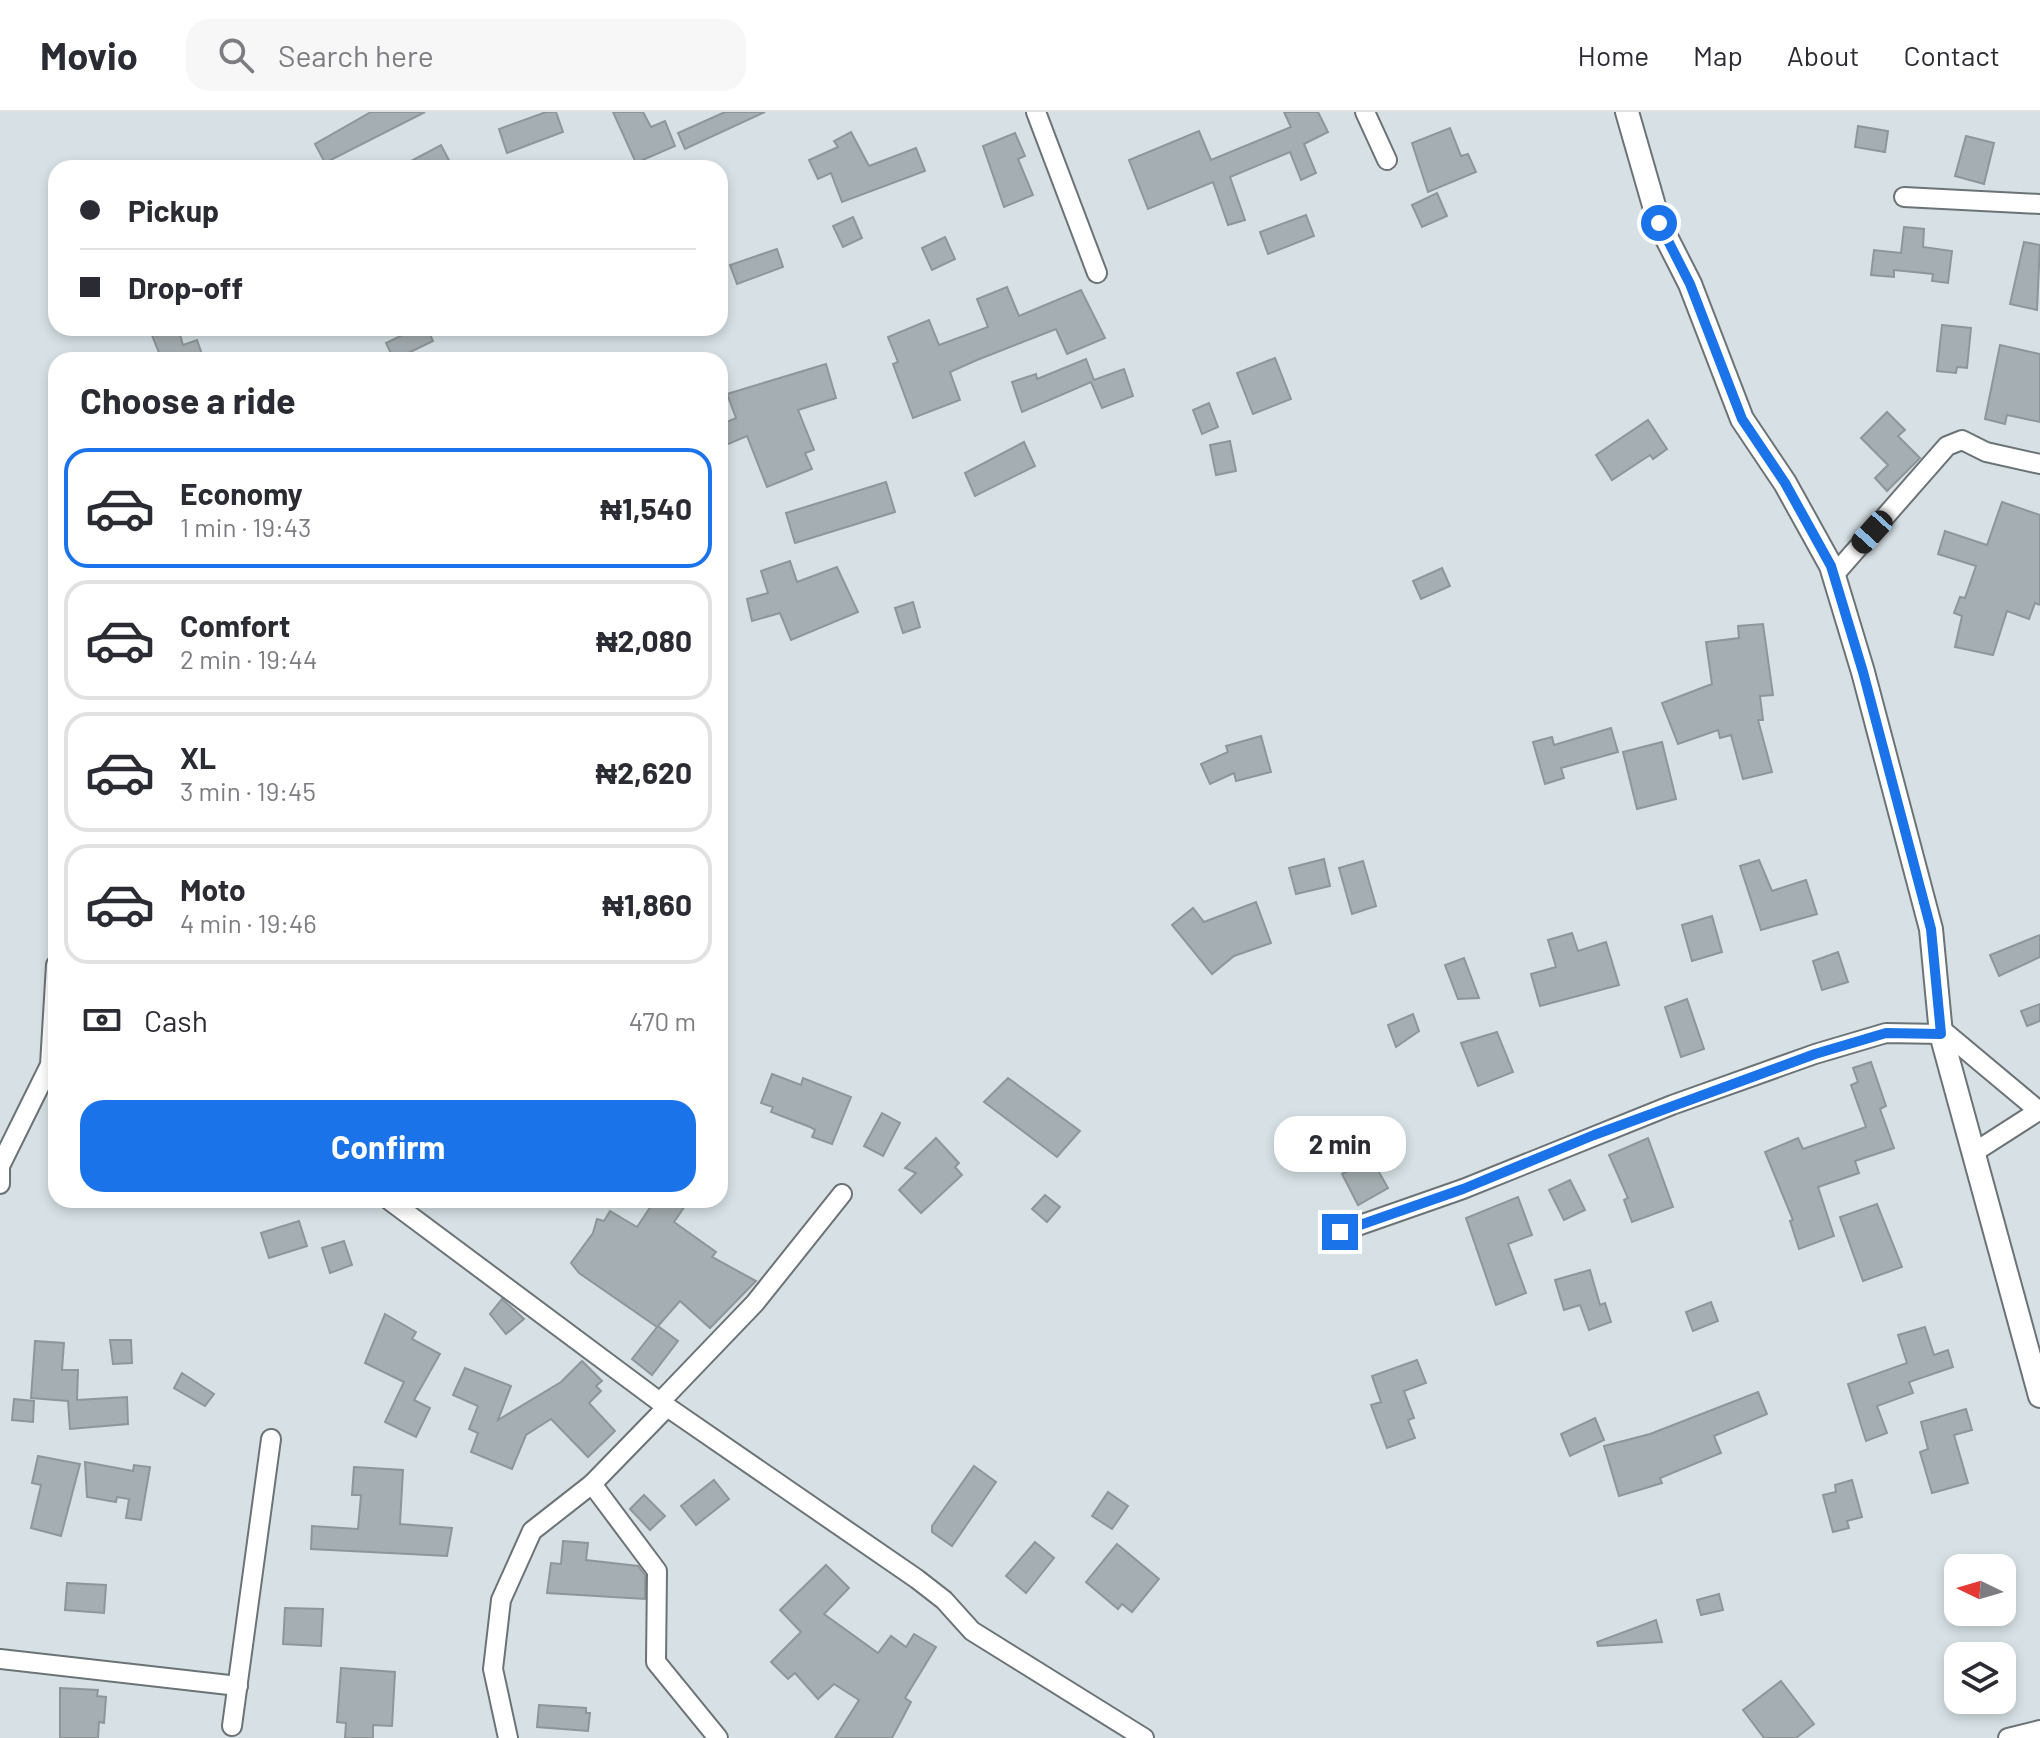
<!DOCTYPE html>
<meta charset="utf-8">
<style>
body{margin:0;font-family:Barlow,sans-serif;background:#f7f7f7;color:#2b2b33;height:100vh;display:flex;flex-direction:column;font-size:30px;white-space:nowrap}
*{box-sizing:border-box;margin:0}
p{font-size:26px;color:#7c7c81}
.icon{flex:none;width:44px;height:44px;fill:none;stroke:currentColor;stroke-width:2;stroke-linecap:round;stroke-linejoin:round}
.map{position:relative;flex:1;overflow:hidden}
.side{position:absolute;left:48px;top:240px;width:680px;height:856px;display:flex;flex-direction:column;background:#fff;border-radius:24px;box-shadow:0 4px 12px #0003}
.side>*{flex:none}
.hud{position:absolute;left:48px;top:48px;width:680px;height:176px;border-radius:24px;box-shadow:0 4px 12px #0003;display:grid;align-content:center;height:176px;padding:0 32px;background:#fff}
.needle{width:52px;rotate:275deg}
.controls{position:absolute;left:1944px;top:1442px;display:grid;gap:16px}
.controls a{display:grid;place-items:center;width:72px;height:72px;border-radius:16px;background:#fff;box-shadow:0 4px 12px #0003;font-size:40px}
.end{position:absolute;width:36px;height:36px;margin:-18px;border:10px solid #1a73e8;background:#fff;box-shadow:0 0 0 4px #fff}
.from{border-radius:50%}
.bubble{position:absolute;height:56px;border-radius:24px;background:#fff;box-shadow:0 4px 12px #0003;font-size:26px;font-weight:700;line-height:56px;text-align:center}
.car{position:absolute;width:24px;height:48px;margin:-24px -12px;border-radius:10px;box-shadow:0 0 6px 2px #0007;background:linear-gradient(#222 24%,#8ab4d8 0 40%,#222 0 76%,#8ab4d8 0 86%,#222 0)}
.hud b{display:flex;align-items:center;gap:28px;height:76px;font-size:30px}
.hud b+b{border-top:2px solid #e1e1e2}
.hud i{width:20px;height:20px;background:#2b2b33}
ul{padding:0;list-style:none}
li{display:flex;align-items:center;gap:24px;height:120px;margin:0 16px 12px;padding:0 16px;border:4px solid #e1e1e2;border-radius:24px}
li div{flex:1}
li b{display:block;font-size:30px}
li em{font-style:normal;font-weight:700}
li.on{border-color:#1a73e8}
li>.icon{width:72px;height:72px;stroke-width:1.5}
h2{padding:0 32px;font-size:36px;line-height:96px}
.pay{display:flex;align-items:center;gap:20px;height:88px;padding:0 32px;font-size:30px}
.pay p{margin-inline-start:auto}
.button{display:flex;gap:16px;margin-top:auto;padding:16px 32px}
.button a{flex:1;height:92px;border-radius:24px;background:#1a73e8;color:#fff;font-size:32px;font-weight:700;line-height:92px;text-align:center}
header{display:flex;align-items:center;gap:48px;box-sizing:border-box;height:112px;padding:0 40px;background:#fff;border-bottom:2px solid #e1e1e2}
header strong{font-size:38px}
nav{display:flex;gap:44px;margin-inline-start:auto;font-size:28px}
.search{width:560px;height:72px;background:#f7f7f7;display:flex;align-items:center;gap:20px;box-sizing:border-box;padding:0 28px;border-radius:24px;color:#7c7c81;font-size:30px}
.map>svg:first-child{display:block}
.building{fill:#a5aeb2;stroke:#8e969a;stroke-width:2}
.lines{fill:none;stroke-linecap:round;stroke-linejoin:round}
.minor-casing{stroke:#6b7376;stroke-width:22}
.tertiary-casing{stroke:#6b7376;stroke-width:26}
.minor{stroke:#fff;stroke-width:18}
.tertiary{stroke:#fff;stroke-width:22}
.route{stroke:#1a73e8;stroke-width:10}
</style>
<header>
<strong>Movio</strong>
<div class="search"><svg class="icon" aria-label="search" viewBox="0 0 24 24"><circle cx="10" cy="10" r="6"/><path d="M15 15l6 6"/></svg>Search here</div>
<nav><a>Home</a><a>Map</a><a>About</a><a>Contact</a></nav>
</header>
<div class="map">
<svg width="2040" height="1626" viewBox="0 0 2040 1626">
<rect width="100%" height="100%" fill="#d7e1e5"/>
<g class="building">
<polygon points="371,0 425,0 325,51 315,32"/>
<polygon points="546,0 556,0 563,20 507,41 499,17"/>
<polygon points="613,0 643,0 651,15 665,9 675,34 636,51"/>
<polygon points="725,0 765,0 685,37 678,21"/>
<polygon points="1284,0 1318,0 1328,20 1304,32 1316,61 1301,68 1290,40 1230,65 1245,108 1228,113 1213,70 1148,97 1129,48 1199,19 1211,48 1291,15"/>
<polygon points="1858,14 1888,19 1885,40 1855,35"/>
<polygon points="1450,16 1461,44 1468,42 1476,60 1428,80 1412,31"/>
<polygon points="851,20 869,54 916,36 925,59 842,90 831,61 818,67 809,48 838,35 834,29"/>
<polygon points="1015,21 1025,44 1018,47 1033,83 1004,95 983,34"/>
<polygon points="1966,24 1994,31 1984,72 1955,64"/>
<polygon points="441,33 453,56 398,56"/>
<polygon points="1437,81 1447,104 1422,115 1412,93"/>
<polygon points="1306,103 1314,124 1268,142 1260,120"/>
<polygon points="853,105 862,126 843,135 833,114"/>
<polygon points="1904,115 1924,117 1923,135 1952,139 1948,171 1932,169 1933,162 1894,158 1894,165 1871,163 1874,138 1901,141"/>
<polygon points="945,125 955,147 932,158 922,136"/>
<polygon points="2024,130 2040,133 2037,198 2010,192"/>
<polygon points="777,137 783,155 737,172 730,153"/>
<polygon points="1007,175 1019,204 1081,178 1105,226 1067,242 1056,217 977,248 950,260 960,288 913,306 893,252 898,250 888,225 929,208 939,233 988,215 977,187"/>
<polygon points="1942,213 1971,216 1967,256 1957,255 1956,261 1937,259"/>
<polygon points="149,216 178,216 183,233 197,228 204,248 148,248 160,243"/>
<polygon points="417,216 427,216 433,229 394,248 386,231"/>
<polygon points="2000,233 2040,242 2040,310 2007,303 2005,312 1985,307"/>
<polygon points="1275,246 1291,287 1253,302 1237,261"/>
<polygon points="1086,247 1094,268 1124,257 1133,284 1102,296 1091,270 1022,300 1012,270 1036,262 1037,267"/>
<polygon points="826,252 836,286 798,298 814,338 805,341 812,357 767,375 747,324 726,333 720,313 736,306 727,282"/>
<polygon points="1209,291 1218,315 1202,322 1193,298"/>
<polygon points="1887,300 1905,318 1898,324 1920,346 1887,379 1875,366 1888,353 1861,326"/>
<polygon points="1648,308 1667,337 1653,347 1650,343 1612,368 1596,343"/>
<polygon points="1230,329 1236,359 1216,363 1210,333"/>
<polygon points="1024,330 1035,354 975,384 965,361"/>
<polygon points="886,370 895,400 795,431 786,401"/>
<polygon points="2002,390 2040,403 2040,493 2035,491 2029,507 2007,499 1993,543 1955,535 1962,504 1954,501 1960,485 1965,486 1976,454 1938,442 1945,419 1987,433"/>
<polygon points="790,449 797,470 837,455 858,500 791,528 780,501 752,509 747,487 768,481 761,459"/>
<polygon points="1442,456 1450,474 1421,487 1413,469"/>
<polygon points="913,490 920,515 903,521 895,496"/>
<polygon points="1763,512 1773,583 1760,584 1763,608 1758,608 1772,660 1743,667 1731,623 1720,626 1718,618 1678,632 1662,591 1712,572 1706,530 1739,526 1738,514"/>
<polygon points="1611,616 1618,640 1561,656 1564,666 1545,672 1533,630 1552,625 1554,633"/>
<polygon points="1261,624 1271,660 1236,669 1234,661 1210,672 1201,652 1228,640 1226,634"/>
<polygon points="1662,630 1676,687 1637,697 1623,640"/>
<polygon points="1324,747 1330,774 1296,782 1289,756"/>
<polygon points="1759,748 1772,779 1806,768 1817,802 1761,818 1740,754"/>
<polygon points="1363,749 1376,794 1352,802 1339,756"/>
<polygon points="1256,790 1271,831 1234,844 1212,862 1172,813 1193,796 1204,810"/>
<polygon points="1712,804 1722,840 1692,849 1682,813"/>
<polygon points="1572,821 1578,839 1606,830 1619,873 1540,894 1531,862 1556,855 1548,828"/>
<polygon points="2040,823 2040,845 1999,864 1990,843"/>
<polygon points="1838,840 1848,870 1822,878 1813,849"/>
<polygon points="1464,846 1479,886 1458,887 1445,853"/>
<polygon points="1687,887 1704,937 1681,945 1665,895"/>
<polygon points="2040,892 2040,909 2027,914 2021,899"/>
<polygon points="1413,902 1419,919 1396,935 1388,913"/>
<polygon points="1497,920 1513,960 1478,974 1461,931"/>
<polygon points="1871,950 1886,994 1880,997 1894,1036 1855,1049 1859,1061 1818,1075 1834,1124 1799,1137 1790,1109 1793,1108 1765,1040 1798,1026 1803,1037 1866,1015 1851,973 1858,970 1853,956"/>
<polygon points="772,962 801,973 803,966 851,985 832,1032 812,1025 815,1018 810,1015 771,1000 773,995 761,991"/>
<polygon points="1008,966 1080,1019 1057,1045 984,990"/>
<polygon points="882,1001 900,1011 883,1044 864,1034"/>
<polygon points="936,1026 959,1051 955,1055 962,1063 921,1101 899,1078 916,1061 905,1056"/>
<polygon points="1648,1026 1673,1095 1632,1110 1624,1088 1628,1086 1609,1043"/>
<polygon points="1371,1046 1388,1076 1358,1093 1342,1062"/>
<polygon points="1570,1068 1585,1098 1564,1108 1549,1078"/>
<polygon points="1045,1083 1060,1095 1047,1110 1032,1097"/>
<polygon points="1518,1085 1532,1123 1508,1132 1526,1181 1496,1193 1466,1106"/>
<polygon points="655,1088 689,1088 674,1110 716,1140 712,1145 756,1169 710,1216 680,1189 658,1214 678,1229 652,1263 632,1247 657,1215 579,1161 571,1151 593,1121 597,1107 604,1109 610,1099 637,1115"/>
<polygon points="1877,1092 1902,1155 1863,1169 1840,1105"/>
<polygon points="299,1109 307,1134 269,1146 261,1121"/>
<polygon points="344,1129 352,1153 330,1161 322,1136"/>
<polygon points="1590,1158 1600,1193 1605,1191 1611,1210 1589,1218 1580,1193 1564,1198 1555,1168"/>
<polygon points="502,1187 524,1207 506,1222 490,1202"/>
<polygon points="1711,1190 1718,1209 1693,1219 1686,1200"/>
<polygon points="385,1202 416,1220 412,1227 440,1242 414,1288 430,1296 416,1325 385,1310 404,1270 365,1251"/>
<polygon points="1925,1215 1934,1243 1948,1238 1953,1255 1909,1270 1913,1281 1877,1294 1887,1321 1866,1329 1848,1272 1907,1251 1898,1223"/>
<polygon points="110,1228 131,1228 132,1251 113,1252"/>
<polygon points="35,1229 64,1231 62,1258 78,1258 77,1288 127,1285 128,1312 70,1317 68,1289 31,1286"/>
<polygon points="1417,1248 1426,1271 1404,1279 1414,1306 1408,1308 1415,1326 1387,1336 1371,1293 1381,1290 1372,1264"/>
<polygon points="582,1249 602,1269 596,1274 601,1279 589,1291 615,1319 588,1345 551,1307 526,1323 512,1357 471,1340 478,1321 469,1317 478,1294 453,1283 465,1256 511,1274 498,1308 561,1270"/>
<polygon points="182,1261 214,1282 205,1294 174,1276"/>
<polygon points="1758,1280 1767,1302 1714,1324 1721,1341 1660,1366 1662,1371 1619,1384 1604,1334 1650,1322"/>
<polygon points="14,1287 34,1289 33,1310 12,1308"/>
<polygon points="1966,1297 1972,1318 1954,1323 1968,1371 1932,1381 1920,1340 1928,1337 1921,1310"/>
<polygon points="1595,1306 1604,1328 1570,1344 1561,1322"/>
<polygon points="38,1344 80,1352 61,1424 31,1416 41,1373 32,1371"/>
<polygon points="85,1350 133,1359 134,1353 150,1355 141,1408 126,1406 129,1387 117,1385 116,1390 87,1385"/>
<polygon points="974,1354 996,1370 952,1434 932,1420 932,1414"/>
<polygon points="354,1355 403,1358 400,1412 452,1416 447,1444 311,1437 312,1414 358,1417 361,1383 352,1383"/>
<polygon points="714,1368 729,1387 696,1413 681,1394"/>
<polygon points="1852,1368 1862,1405 1847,1409 1849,1416 1833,1420 1823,1383 1836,1380 1835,1373"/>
<polygon points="1108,1380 1128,1394 1112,1417 1092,1404"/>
<polygon points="644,1383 665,1404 650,1418 630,1397"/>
<polygon points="563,1429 588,1431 586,1448 638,1454 645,1463 645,1487 547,1481 551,1451 561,1452"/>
<polygon points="1035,1430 1054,1446 1026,1481 1006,1464"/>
<polygon points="1117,1432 1159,1467 1132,1500 1122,1492 1118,1497 1086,1470"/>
<polygon points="826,1453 849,1476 824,1502 878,1541 891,1524 906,1535 914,1522 936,1535 905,1586 911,1590 892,1626 835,1626 859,1588 834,1572 818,1587 795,1561 788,1567 771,1550 801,1520 780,1498"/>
<polygon points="67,1471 106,1473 104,1501 65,1498"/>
<polygon points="1719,1482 1723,1498 1701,1503 1697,1488"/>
<polygon points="285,1496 323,1497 321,1534 283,1532"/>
<polygon points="1656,1508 1662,1530 1598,1534 1597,1530"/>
<polygon points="341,1556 395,1560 392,1614 373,1613 373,1626 345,1626 346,1611 337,1610"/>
<polygon points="1781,1569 1814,1612 1796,1626 1764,1626 1743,1598"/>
<polygon points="60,1576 98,1578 97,1584 106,1585 104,1611 99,1610 98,1626 60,1626"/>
<polygon points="539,1593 586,1596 586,1601 590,1601 588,1619 537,1615"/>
</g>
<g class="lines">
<defs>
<g id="minor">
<polyline points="1036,0 1097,161"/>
<polyline points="1365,0 1387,48"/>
<polyline points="1904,85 2040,92"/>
<polyline points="1834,463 1947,334 1962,328 1986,340 2040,352"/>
<polyline points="1941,917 2038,998"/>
<polyline points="1973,1041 2040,998"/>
<polyline points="0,1072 0,1054 50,953 56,853"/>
<polyline points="842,1082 755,1191 660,1290 917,1467 944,1488 972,1519 1144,1626"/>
<polyline points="389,1088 660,1290"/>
<polyline points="1340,1120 1463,1077 1672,993 1815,942 1886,921 1941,922"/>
<polyline points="592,1372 657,1459 656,1550 718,1626"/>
<polyline points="0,1547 238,1574"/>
<polyline points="232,1614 271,1327"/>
<polyline points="508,1626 493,1557 501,1488 532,1419 592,1372 667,1295"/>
<polyline points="2008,1626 2040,1618"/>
</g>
<polyline id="tertiary" points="1627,0 1659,111 1690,172 1742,307 1785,371 1831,454 1863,560 1931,817 1941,922 2040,1284"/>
</defs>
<use href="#minor" class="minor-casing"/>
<use href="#tertiary" class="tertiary-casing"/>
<use href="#minor" class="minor"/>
<use href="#tertiary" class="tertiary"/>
</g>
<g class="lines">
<polyline class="route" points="1340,1120 1463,1077 1594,1023 1815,942 1886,921 1941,922 1931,817 1863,560 1831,454 1785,371 1742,307 1690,172 1659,111"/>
</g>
</svg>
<div class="controls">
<a><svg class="needle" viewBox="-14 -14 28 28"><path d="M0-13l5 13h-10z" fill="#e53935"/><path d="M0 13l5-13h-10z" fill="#7c7c81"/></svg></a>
<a><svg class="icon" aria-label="layers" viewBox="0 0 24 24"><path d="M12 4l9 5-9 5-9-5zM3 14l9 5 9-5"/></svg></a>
</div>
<i class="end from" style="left:1659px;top:111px"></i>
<i class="end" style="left:1340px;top:1120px"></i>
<div class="bubble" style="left:1274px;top:1004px;width:132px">2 min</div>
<i class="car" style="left:1872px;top:420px;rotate:222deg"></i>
<div class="hud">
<b><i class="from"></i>Pickup</b>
<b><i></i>Drop-off</b>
</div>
<section class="side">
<h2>Choose a ride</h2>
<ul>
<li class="on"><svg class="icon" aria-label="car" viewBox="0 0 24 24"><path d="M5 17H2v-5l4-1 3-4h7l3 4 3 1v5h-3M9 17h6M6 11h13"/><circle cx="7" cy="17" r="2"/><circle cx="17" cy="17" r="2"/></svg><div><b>Economy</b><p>1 min · 19:43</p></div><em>₦1,540</em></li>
<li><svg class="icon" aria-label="car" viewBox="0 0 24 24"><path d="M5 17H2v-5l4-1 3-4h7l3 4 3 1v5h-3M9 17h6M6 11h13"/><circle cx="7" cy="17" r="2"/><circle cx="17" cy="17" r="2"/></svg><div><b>Comfort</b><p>2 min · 19:44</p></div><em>₦2,080</em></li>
<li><svg class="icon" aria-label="car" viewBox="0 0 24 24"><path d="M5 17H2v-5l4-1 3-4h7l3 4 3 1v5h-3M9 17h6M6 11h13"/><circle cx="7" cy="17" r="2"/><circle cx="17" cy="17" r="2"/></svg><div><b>XL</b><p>3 min · 19:45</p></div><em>₦2,620</em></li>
<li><svg class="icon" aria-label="car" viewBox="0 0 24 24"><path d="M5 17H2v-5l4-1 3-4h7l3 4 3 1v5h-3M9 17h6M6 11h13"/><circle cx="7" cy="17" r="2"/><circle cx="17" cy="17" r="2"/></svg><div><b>Moto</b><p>4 min · 19:46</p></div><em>₦1,860</em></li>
</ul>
<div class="pay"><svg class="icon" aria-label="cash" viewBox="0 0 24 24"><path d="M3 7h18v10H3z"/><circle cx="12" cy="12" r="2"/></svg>Cash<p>470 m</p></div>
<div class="button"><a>Confirm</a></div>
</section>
</div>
